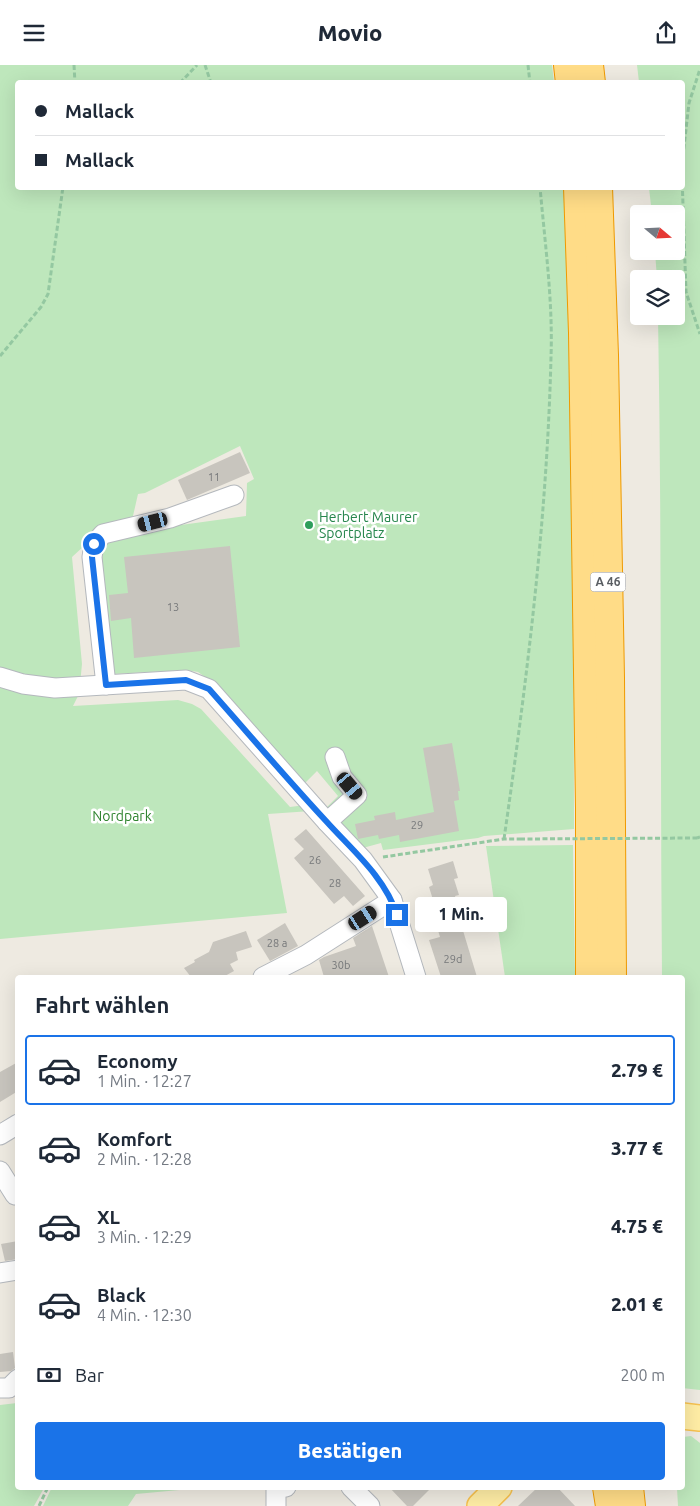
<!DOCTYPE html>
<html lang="de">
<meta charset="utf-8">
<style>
body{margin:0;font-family:Ubuntu,sans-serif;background:#f2f2f3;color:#1f2937;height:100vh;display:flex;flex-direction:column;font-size:19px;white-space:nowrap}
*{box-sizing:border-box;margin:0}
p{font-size:16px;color:#747a83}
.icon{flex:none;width:28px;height:28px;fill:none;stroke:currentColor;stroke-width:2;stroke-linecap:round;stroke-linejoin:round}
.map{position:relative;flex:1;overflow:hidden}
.panel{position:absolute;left:15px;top:910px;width:670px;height:515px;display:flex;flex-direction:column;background:#fff;border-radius:5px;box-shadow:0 5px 20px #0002}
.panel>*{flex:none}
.banner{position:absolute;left:15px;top:15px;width:670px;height:110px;border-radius:5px;box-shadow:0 5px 20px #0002;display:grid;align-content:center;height:110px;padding:0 20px;background:#fff}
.needle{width:32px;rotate:109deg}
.tools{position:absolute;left:630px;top:140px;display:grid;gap:10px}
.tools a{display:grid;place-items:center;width:55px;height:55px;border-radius:5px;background:#fff;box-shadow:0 5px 20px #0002;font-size:25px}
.end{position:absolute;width:22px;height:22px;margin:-11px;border:6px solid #1a73e8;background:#fff;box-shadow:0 0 0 2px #fff}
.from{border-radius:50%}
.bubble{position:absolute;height:35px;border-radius:5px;background:#fff;box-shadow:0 5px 20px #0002;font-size:16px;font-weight:800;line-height:35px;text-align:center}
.car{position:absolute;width:15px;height:30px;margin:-15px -8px;border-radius:6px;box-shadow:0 0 4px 1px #0007;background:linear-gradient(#222 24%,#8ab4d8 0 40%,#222 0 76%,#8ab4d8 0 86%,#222 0)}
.banner b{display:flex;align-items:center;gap:18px;height:48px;font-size:19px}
.banner b+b{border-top:1px solid #e0e1e3}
.banner i{width:12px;height:12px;background:#1f2937}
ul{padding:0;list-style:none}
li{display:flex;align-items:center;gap:15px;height:70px;margin:0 10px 8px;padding:0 10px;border:2px solid transparent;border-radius:5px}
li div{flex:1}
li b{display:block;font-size:19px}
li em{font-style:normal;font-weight:800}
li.current{border-color:#1a73e8}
li>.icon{width:45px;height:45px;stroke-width:1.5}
h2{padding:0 20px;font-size:22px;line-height:60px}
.pay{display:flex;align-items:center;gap:12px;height:55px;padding:0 20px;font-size:19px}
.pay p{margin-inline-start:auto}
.primary-button{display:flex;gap:10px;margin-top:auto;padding:10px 20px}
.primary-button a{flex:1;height:58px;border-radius:5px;background:#1a73e8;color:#fff;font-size:20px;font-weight:800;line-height:58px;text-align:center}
header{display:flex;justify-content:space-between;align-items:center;height:65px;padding:0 20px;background:#fff;font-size:22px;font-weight:800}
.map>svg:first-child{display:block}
.green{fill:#bee7bc}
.building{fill:#c8c5be}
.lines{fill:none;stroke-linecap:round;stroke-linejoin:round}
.minor-casing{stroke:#b4b8bd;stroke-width:21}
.major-casing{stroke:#f7c250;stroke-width:28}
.highway-casing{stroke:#ef9a00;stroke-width:30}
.path{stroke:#94c8a1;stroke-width:3;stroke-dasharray:5 2.5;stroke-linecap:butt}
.minor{stroke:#fff;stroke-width:19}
.major{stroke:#ffeda5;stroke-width:25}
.highway{stroke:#ffdc87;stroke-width:28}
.path-bridge{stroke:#94c8a1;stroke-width:3;stroke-dasharray:5 2.5;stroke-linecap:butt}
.route{stroke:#1a73e8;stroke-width:6}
.leisure-dot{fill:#2e9e5b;stroke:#fff;stroke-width:2}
.labels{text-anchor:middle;stroke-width:5;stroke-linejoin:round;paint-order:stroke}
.number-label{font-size:11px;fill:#76787a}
.shield{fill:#fff;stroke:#8c8e92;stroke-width:1}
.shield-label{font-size:12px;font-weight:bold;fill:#5a5e63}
.leisure-label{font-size:14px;fill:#27864d;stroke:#fff;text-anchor:start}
.park-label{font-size:14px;fill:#308430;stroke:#fff}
</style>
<header><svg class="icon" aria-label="menu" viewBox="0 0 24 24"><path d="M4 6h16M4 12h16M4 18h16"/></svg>Movio<svg class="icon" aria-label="share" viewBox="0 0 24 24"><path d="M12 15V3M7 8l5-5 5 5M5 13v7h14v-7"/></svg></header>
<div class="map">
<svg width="700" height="1441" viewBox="0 0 700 1441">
<rect width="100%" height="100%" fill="#eeeae1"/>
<g class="green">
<polygon points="0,0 552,0 554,17 18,18 18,122 564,123 569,175 573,377 574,764 484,771 478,773 383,785 381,778 359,784 324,745 338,731 317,706 303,720 208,614 198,607 186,605 113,609 98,487 103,475 116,469 246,451 247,418 254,414 240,381 145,428 138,429 133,451 125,459 84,481 72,492 82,599 79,629 73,641 178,635 192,639 201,644 290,742 305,740 311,746 268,749 287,848 0,874"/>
<path d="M637 0H700V1325L682 1323V912H662C660 692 662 472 658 251H676V214H657L655 186H676V149H652L649 123 682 122V18L639 17Z"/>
<polygon points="573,780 575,912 505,912 486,781"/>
<polygon points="17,1338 18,1422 44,1423 34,1441 0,1441 0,1340"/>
<polygon points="691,1371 700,1378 700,1441 678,1441 677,1423 682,1422 683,1372"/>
<polygon points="52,1422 190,1422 190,1424 136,1429 128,1441 43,1441"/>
</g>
<g class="building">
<polygon points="240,387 250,408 187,435 178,415"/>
<polygon points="230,481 240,582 134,593 131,553 111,556 109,530 128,528 124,492"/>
<polygon points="452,678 460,726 458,726 459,735 454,736 459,766 400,777 399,770 379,774 378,770 358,774 355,759 375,755 374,751 395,747 396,755 434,747 423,683"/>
<polygon points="306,764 365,831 353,841 344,831 334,839 294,793 304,784 294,774"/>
<polygon points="453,796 458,813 454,814 459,830 455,831 460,848 458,849 477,912 441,912 429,875 440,872 430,839 434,838 429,822 433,820 428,804"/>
<polygon points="285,858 298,881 270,896 257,875"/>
<polygon points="372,861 389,912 324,912 319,895 324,892 356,881 353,873"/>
<polygon points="246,866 252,882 236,887 238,895 230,899 234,906 223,912 191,912 184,903 195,897 194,895 209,887 213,877"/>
<polygon points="18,997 18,1026 0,1037 0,1007"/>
<polygon points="18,1176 18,1194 5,1196 1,1179"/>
<polygon points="13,1287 15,1303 11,1306 0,1307 0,1289"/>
<polygon points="389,1422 432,1422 413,1441 407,1441"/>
<polygon points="538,1422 557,1422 575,1441 518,1441"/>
</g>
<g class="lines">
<defs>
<g id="minor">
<polyline points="0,612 23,619 55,623 186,615 209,624 327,757 363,795 392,835 416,912"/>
<polyline points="106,620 92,492 94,479 103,469 170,453 234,430"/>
<polyline points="327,757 357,730 342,712 335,692"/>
<polyline points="263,912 306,890 392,835"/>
<polyline points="0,1070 18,1059"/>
<polyline points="0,1106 15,1130"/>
<polyline points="0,1208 18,1205"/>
<polyline points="0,1323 9,1323 18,1314"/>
<polyline points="351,1422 370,1441"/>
<polyline points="276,1441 276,1424 286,1422"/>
</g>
<g id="major">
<polyline points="682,1351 700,1353"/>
<polyline points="480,1441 499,1422"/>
</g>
<g id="highway">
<polyline points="568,0 570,18"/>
<polyline points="589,0 591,18"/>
<polyline points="578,122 583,268 590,743 590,912"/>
<polyline points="598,122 604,290 610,613 612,912"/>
<polyline points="607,1422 610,1441"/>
<polyline points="629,1422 631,1441"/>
</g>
</defs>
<use href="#minor" class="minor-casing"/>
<use href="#major" class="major-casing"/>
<use href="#highway" class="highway-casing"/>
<g class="path">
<polyline points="74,0 75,18"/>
<polyline points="205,0 211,18"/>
<polyline points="528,0 530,18"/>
<polyline points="180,18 197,0"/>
<polyline points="682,99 689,38 700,4"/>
<polyline points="682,111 686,227 700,269"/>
<polyline points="0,291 41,242 48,229 63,122"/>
<polyline points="697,773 700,772"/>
<path d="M504 774C527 614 547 454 551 292 553 236 545 179 540 122"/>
<polyline points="383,792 504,774 520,774"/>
<polyline points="39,1441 48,1422"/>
</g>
<use href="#minor" class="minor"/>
<use href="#major" class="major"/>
<use href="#highway" class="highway"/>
<polyline class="path-bridge" points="520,774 697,773"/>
</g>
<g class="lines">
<path class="route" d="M94 479 92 492 106 620 186 615 209 624C248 668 286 713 326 756 352 785 385 812 397 850"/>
</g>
<circle class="leisure-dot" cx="309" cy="460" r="5"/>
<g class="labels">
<g class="number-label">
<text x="214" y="416">11</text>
<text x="173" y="546">13</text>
<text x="417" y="764">29</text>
<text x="315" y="799">26</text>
<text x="335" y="822">28</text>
<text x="277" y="882">28 a</text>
<text x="453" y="898">29d</text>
<text x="341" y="904">30b</text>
</g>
<rect class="shield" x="590.5" y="507.5" width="35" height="19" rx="4"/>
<g class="shield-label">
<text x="608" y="521">A 46</text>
</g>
<g class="leisure-label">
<text x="319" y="457">Herbert Maurer<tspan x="319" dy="16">Sportplatz</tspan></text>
</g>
<g class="park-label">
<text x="122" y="756">Nordpark</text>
</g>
</g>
</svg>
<div class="tools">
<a><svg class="needle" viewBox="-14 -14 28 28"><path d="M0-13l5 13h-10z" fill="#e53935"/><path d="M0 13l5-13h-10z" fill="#747a83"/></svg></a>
<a><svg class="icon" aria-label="layers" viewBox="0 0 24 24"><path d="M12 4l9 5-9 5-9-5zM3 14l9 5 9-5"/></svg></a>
</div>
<i class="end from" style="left:94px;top:479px"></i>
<i class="end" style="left:397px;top:850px"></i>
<div class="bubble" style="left:415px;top:832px;width:92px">1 Min.</div>
<i class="car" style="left:153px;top:457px;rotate:256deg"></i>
<i class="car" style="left:350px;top:721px;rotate:140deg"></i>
<i class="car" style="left:363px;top:853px;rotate:57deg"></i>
<div class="banner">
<b><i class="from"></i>Mallack</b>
<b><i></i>Mallack</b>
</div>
<section class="panel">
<h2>Fahrt wählen</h2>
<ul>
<li class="current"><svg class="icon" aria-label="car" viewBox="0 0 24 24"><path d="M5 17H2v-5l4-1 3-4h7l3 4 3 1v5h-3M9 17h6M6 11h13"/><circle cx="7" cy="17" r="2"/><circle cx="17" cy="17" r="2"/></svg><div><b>Economy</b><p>1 Min. · 12:27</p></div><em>2.79 €</em></li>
<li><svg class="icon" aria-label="car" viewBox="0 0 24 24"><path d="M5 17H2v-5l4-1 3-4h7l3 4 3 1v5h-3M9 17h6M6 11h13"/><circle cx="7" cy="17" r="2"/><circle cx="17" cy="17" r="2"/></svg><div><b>Komfort</b><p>2 Min. · 12:28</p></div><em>3.77 €</em></li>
<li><svg class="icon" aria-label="car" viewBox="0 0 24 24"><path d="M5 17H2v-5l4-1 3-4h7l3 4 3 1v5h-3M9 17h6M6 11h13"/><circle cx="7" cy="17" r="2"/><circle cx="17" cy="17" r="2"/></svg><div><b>XL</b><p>3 Min. · 12:29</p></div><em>4.75 €</em></li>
<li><svg class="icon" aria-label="car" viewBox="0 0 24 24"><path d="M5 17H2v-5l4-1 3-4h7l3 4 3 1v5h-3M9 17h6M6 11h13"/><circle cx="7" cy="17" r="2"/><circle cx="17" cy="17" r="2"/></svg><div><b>Black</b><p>4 Min. · 12:30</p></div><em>2.01 €</em></li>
</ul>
<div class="pay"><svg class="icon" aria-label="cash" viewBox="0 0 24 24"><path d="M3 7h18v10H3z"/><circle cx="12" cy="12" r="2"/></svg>Bar<p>200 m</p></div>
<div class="primary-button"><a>Bestätigen</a></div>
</section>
</div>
